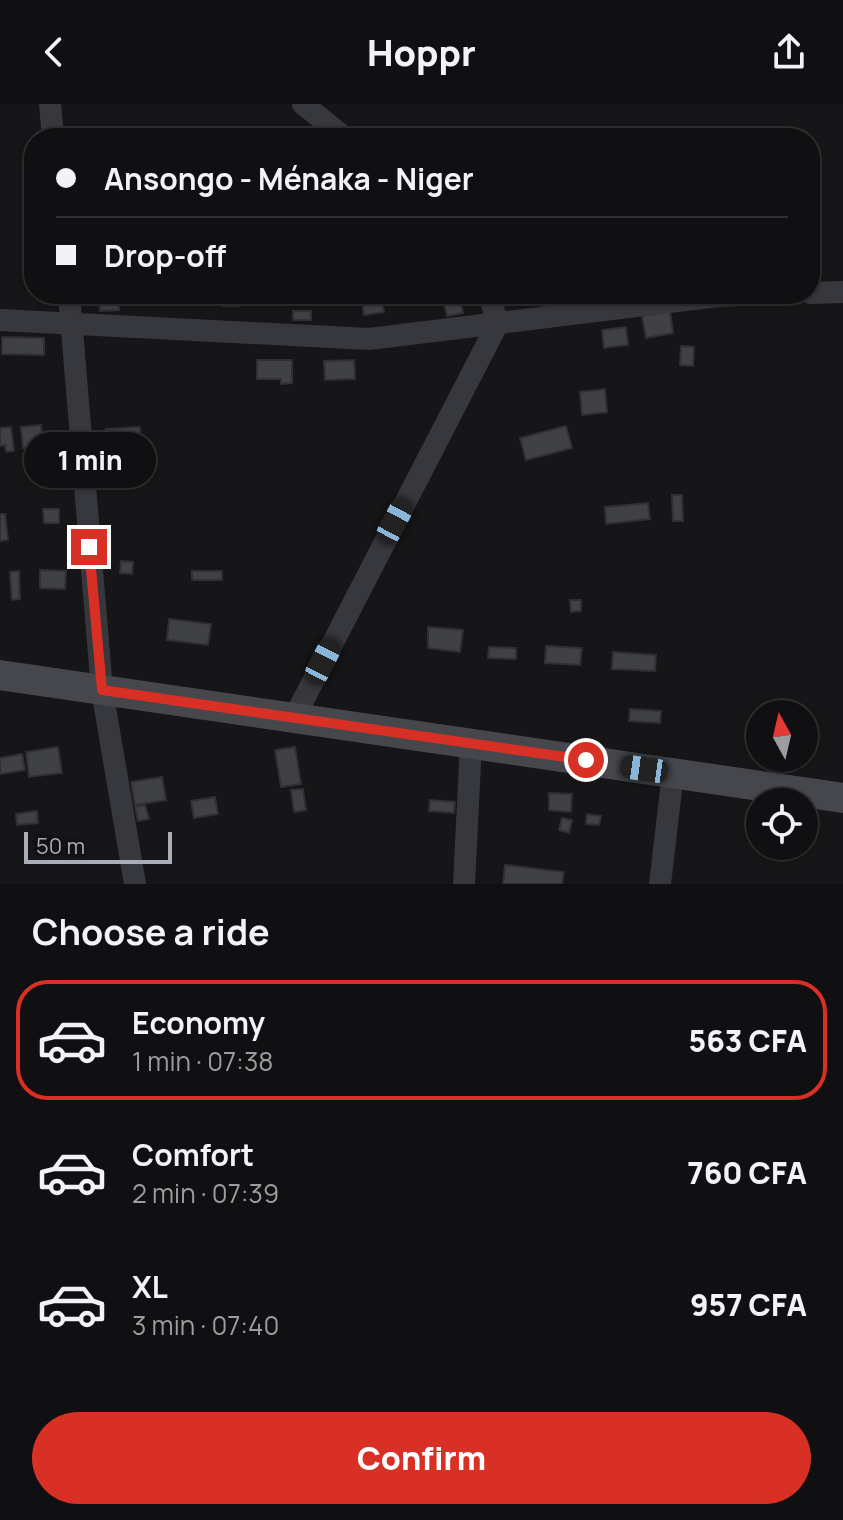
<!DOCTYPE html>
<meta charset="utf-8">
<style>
body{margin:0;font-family:Manrope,sans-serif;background:#1e1e20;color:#f1f3f6;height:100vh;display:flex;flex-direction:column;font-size:30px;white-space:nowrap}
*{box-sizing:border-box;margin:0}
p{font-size:26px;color:#9c9d9f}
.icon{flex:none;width:44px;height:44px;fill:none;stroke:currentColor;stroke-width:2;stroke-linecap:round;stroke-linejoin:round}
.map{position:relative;height:780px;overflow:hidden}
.panel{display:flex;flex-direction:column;background:#101012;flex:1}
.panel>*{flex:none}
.hud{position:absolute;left:24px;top:24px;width:796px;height:176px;border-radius:32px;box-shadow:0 2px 6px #0004,0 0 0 2px #303032;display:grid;align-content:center;height:176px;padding:0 32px;background:#101012}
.needle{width:52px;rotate:352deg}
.controls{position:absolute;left:746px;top:596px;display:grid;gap:16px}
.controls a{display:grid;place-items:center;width:72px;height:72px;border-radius:50%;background:#101012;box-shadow:0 2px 6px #0004,0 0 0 2px #303032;font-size:40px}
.scale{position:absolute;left:24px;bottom:20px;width:148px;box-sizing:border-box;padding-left:8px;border:4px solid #a8adb8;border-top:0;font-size:22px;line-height:28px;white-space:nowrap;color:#a8adb8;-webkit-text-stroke:6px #111113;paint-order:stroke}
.end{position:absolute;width:36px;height:36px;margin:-18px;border:10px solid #d93025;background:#fff;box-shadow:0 0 0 4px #fff}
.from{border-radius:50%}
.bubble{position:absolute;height:56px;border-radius:28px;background:#101012;box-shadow:0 2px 6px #0004,0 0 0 2px #303032;font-size:26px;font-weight:800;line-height:56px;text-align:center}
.car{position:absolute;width:24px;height:48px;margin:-24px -12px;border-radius:10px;box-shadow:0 0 6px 2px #0007;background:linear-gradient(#222 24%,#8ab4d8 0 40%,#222 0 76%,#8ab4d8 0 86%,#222 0)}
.hud b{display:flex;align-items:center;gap:28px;height:76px;font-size:30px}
.hud b+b{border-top:2px solid #303032}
.hud i{width:20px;height:20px;background:#f1f3f6}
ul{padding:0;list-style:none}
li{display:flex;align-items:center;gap:24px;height:120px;margin:0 16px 12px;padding:0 16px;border:4px solid transparent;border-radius:32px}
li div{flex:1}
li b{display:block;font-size:30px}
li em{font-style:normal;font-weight:800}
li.on{border-color:#d93025}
li>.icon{width:72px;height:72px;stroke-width:1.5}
h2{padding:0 32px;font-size:36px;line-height:96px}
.cta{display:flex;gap:16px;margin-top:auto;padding:16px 32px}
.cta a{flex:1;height:92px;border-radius:48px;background:#d93025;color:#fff;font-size:32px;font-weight:800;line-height:92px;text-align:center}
header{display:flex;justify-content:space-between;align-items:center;height:104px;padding:0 32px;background:#101012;font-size:36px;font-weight:800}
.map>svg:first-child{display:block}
.building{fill:#404145;stroke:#303034;stroke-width:2}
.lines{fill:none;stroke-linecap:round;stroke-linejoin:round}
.minor{stroke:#37383d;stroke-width:22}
.secondary{stroke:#45474d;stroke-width:30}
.route{stroke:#d93025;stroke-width:10}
</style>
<header><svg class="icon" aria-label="back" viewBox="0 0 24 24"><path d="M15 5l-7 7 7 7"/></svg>Hoppr<svg class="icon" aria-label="share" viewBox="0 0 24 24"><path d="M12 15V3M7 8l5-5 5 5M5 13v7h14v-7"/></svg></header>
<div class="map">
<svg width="843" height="780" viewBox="0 0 843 780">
<rect width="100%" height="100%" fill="#161618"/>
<g class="building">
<polygon points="98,190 118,190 119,206 100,207"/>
<rect x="223" y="190" width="16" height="12"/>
<polygon points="361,190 381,190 384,208 364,211"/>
<polygon points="459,190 463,209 447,212 443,194"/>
<rect x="293" y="207" width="18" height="9"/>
<polygon points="670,207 673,229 646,234 642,212"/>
<polygon points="626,223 628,241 604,244 602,226"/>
<polygon points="2,233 44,234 44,251 2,250"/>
<polygon points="681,242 694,243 693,262 680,261"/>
<polygon points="257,256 292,256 292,279 281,280 281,275 257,275"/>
<polygon points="354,256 355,275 325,276 324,257"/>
<polygon points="605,285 607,308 582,311 580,288"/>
<polygon points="41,321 43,342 23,344 21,323"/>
<polygon points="566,322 572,344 526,356 520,334"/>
<polygon points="11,323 14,347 6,348 5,341 0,342 0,324"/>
<polygon points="140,323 141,346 131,347 130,341 107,346 106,325"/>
<polygon points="61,357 63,369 54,371 53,359"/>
<polygon points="672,391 682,391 683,417 673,417"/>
<polygon points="648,399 650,415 606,420 605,403"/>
<polygon points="43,405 59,405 59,419 44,419"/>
<polygon points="0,410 5,410 8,436 0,437"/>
<polygon points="121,457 133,458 132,470 120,469"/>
<polygon points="40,466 66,467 65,485 40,484"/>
<polygon points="19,467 20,495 12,496 10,468"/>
<rect x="192" y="467" width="30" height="9"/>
<polygon points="570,496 581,496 581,507 571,508"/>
<polygon points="169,515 211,520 208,541 167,536"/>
<polygon points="428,523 463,526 460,548 428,544"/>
<polygon points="546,542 582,544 580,561 545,559"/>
<polygon points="489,543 516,544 516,555 488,554"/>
<polygon points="613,548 656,551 655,567 612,565"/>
<polygon points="630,605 661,607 660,619 629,617"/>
<polygon points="58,643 62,669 29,673 26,648"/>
<polygon points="295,643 301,680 281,683 275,646"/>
<polygon points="22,650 25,666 0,670 0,654"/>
<polygon points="162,673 166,696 135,701 131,678"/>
<polygon points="303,685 306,706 294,708 291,686"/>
<polygon points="549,689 572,690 571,708 549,706"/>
<polygon points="215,693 218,710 194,714 191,697"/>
<polygon points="430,696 455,698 454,709 429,707"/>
<polygon points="145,701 149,715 138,717 135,703"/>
<polygon points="37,707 38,719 17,721 16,710"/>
<polygon points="587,710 601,712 599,721 586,720"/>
<polygon points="562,714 572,716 569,729 559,726"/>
<polygon points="505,761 564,768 562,780 503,780"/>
</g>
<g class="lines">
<g class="minor">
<polyline points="50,0 53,34"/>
<polyline points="303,0 345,34"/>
<polyline points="810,189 843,188"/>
<polyline points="69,190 102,586 135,780"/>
<polyline points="0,216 369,235 718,192 767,190"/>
<polyline points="294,614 497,221 490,190"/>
<polyline points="464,780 471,639"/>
<polyline points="660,780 673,669"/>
</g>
<polyline class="secondary" points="0,571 843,694"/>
</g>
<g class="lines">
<polyline class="route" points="89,443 102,586 586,656"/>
</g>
</svg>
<div class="controls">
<a><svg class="needle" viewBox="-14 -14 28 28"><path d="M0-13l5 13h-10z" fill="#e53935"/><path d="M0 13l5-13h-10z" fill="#9c9d9f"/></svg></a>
<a><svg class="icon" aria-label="locate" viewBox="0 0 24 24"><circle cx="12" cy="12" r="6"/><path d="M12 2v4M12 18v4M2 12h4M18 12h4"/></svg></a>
</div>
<div class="scale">50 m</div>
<i class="end from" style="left:586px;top:656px"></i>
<i class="end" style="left:89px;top:443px"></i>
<div class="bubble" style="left:24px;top:328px;width:132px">1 min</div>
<i class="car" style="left:395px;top:417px;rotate:28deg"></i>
<i class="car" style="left:323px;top:557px;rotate:27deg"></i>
<i class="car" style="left:644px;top:665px;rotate:278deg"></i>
<div class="hud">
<b><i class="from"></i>Ansongo - Ménaka - Niger</b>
<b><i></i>Drop-off</b>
</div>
</div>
<section class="panel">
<h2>Choose a ride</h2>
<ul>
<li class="on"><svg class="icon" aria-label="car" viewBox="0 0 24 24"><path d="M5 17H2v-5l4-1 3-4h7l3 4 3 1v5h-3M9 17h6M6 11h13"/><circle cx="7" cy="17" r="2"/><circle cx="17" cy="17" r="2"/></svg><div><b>Economy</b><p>1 min · 07:38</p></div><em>563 CFA</em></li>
<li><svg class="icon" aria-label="car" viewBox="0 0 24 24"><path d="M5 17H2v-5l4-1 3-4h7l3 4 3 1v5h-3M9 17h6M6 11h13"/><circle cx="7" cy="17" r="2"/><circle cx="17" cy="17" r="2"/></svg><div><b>Comfort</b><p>2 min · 07:39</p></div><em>760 CFA</em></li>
<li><svg class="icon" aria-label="car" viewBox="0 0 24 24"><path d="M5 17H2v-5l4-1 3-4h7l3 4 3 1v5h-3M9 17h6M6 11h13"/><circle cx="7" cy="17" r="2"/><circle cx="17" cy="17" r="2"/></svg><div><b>XL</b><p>3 min · 07:40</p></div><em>957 CFA</em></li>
</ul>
<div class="cta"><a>Confirm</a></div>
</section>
